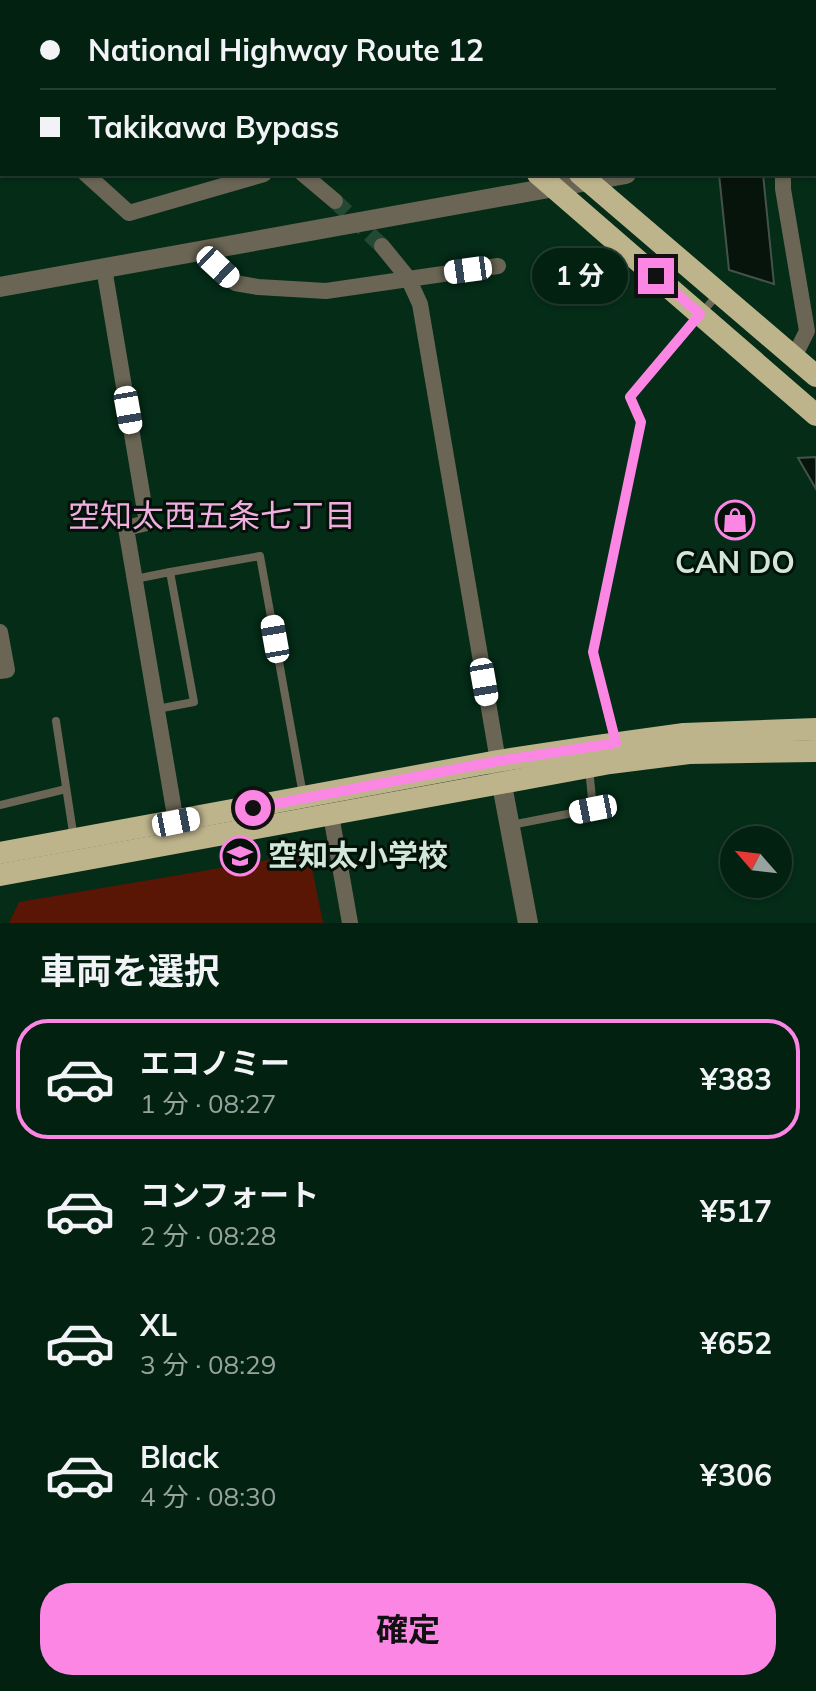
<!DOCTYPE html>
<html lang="ja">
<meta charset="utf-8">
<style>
body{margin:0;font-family:Mulish,"Noto Sans JP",sans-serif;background:#0d291a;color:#f1f3f6;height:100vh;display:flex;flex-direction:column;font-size:30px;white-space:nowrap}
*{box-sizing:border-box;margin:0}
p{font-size:26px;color:#97a39f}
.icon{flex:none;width:44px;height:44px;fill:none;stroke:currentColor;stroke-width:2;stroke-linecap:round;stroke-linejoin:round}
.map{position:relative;height:923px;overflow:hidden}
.drawer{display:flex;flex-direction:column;background:#032111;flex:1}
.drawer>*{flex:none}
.top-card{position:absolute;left:0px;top:0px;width:816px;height:176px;box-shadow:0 2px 6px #0004,0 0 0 2px #243e31;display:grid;align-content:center;height:176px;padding:0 40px;background:#032111}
.needle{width:52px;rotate:298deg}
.fabs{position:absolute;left:720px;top:826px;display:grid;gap:16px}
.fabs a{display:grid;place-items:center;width:72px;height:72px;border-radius:50%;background:#032111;box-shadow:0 2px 6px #0004,0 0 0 2px #243e31;font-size:40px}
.end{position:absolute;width:36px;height:36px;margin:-18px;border:10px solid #fc86e4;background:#111;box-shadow:0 0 0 4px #111}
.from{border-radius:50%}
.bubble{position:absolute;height:56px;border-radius:28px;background:#032111;box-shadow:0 2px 6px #0004,0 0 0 2px #243e31;font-size:26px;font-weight:700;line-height:56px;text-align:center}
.car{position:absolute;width:24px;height:48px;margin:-24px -12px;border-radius:10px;box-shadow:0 0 6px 2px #0007;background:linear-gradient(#fff 24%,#345 0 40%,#fff 0 76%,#345 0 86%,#fff 0)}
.top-card b{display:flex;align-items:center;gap:28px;height:76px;font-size:30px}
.top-card b+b{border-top:2px solid #243e31}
.top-card i{width:20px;height:20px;background:#f1f3f6}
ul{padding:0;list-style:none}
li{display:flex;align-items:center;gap:24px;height:120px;margin:0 16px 12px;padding:0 24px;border:4px solid transparent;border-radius:32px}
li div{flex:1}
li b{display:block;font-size:30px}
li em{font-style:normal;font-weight:700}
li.current{border-color:#fc86e4}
li>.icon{width:72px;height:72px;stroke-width:1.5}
h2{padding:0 40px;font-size:36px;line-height:96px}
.action{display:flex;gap:16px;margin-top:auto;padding:16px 40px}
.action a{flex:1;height:92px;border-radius:32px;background:#fc86e4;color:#111;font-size:32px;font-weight:700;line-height:92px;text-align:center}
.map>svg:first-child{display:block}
.green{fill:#591605}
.water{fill:#07140c;stroke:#445349;stroke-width:2}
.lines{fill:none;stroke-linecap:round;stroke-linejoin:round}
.minor-tunnel{stroke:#234834;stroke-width:16;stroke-dasharray:16 8;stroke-linecap:butt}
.service{stroke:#6a6554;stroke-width:8}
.minor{stroke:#6a6554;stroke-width:16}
.tertiary{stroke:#6a6554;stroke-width:20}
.trunk{stroke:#beb48c;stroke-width:22}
.route{stroke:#fc86e4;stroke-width:10}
.labels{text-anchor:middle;stroke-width:6;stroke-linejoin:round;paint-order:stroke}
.poi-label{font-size:30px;font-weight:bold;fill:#d2e7d8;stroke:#031108}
.neighbourhood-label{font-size:32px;fill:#f0aee0;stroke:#031108}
</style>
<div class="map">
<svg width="816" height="923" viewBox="0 0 816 923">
<rect width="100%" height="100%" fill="#042c17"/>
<polygon class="green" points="309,853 323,923 9,923 19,902"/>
<g class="water">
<polygon points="719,174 763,174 774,284 729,270"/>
<polygon points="816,457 816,489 798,458"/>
</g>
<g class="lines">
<polyline class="minor-tunnel" points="335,201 382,246"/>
<g class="service">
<polyline points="170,572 260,556 303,795"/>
<polyline points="135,579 170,572 194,702 157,709"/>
<polyline points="56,721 74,839"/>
<polyline points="615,742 593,652 641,422 630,397 718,294"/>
<polyline points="0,805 66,789"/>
<polyline points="511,825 593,809 589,768"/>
</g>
<g class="minor">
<polyline points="100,0 103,2"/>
<polyline points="144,2 146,0"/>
<polyline points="814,92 816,88"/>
<polyline points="0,141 2,141"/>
<polyline points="86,174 129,213 264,174"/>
<polyline points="303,174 335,201"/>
<polyline points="783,174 783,189 807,331 794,357"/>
<polyline points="382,246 408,278 420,304 498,761"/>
<polyline points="213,249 218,267 235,283 258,287 326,291 498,266"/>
<polyline points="104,268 147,523 126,528 176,822"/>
<polyline points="0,632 7,670 0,671"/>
<polyline points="331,815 350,923"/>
</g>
<g class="tertiary">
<polyline points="814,140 816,140"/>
<polyline points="0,287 626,174"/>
<polyline points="499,769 528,923"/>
</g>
<g class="trunk">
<polyline points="335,0 337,2"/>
<polyline points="379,0 381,2"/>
<polyline points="538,174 816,415"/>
<polyline points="580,174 816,376"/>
<polyline points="0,853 498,761 596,746 684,734 816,729"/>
<polyline points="0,875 610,763 689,753 816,751"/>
</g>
</g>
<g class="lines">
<polyline class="route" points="253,808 498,761 616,743 593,652 641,422 630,397 700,314 656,276"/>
</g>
<defs>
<symbol id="shop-ring" viewBox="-11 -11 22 22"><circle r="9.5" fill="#031108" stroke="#fc86e4" stroke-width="1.5"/><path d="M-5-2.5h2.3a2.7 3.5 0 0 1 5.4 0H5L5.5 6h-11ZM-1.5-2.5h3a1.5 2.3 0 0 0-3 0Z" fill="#fc86e4"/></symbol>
<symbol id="school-ring" viewBox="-11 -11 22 22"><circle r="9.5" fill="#031108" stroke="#fc86e4" stroke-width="1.5"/><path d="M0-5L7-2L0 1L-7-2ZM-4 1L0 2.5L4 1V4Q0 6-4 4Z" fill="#fc86e4"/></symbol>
</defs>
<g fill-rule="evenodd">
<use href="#shop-ring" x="713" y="498" width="44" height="44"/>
<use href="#school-ring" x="218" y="834" width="44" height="44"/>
</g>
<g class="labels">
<g class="poi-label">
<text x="735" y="573">CAN DO</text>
<text x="268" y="866" text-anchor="start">空知太小学校</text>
</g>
<g class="neighbourhood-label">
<text x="212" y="527">空知太西五条七丁目</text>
</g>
</g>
</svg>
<div class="fabs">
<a><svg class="needle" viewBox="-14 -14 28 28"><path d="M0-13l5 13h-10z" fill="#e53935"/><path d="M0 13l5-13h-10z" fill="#97a39f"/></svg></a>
</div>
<i class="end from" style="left:253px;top:808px"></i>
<i class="end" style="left:656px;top:276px"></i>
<div class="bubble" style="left:532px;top:248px;width:96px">1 分</div>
<i class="car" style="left:218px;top:267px;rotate:133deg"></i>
<i class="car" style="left:468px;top:270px;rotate:262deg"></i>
<i class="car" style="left:128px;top:410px;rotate:170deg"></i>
<i class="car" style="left:275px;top:639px;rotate:350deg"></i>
<i class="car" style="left:484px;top:682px;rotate:170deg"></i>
<i class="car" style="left:593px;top:809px;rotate:259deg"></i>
<i class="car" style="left:176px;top:822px;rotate:79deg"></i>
<div class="top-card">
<b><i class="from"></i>National Highway Route 12</b>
<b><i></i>Takikawa Bypass</b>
</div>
</div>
<section class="drawer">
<h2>車両を選択</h2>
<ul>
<li class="current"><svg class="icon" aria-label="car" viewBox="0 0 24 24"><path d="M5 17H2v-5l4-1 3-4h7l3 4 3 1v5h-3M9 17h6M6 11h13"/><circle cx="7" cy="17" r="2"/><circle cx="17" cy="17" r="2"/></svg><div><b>エコノミー</b><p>1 分 · 08:27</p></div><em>¥383</em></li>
<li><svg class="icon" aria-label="car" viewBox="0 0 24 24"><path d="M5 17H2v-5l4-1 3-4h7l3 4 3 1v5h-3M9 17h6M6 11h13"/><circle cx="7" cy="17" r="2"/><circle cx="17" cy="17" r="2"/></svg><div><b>コンフォート</b><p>2 分 · 08:28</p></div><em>¥517</em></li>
<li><svg class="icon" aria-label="car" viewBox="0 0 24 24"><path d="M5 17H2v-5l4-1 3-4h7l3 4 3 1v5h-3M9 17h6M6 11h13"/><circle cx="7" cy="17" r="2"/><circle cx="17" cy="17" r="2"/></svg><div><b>XL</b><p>3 分 · 08:29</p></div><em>¥652</em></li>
<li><svg class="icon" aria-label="car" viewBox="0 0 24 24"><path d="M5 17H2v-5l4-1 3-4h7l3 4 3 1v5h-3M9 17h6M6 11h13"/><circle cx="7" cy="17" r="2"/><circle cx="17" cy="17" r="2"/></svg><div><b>Black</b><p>4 分 · 08:30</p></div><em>¥306</em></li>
</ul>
<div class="action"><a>確定</a></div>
</section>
